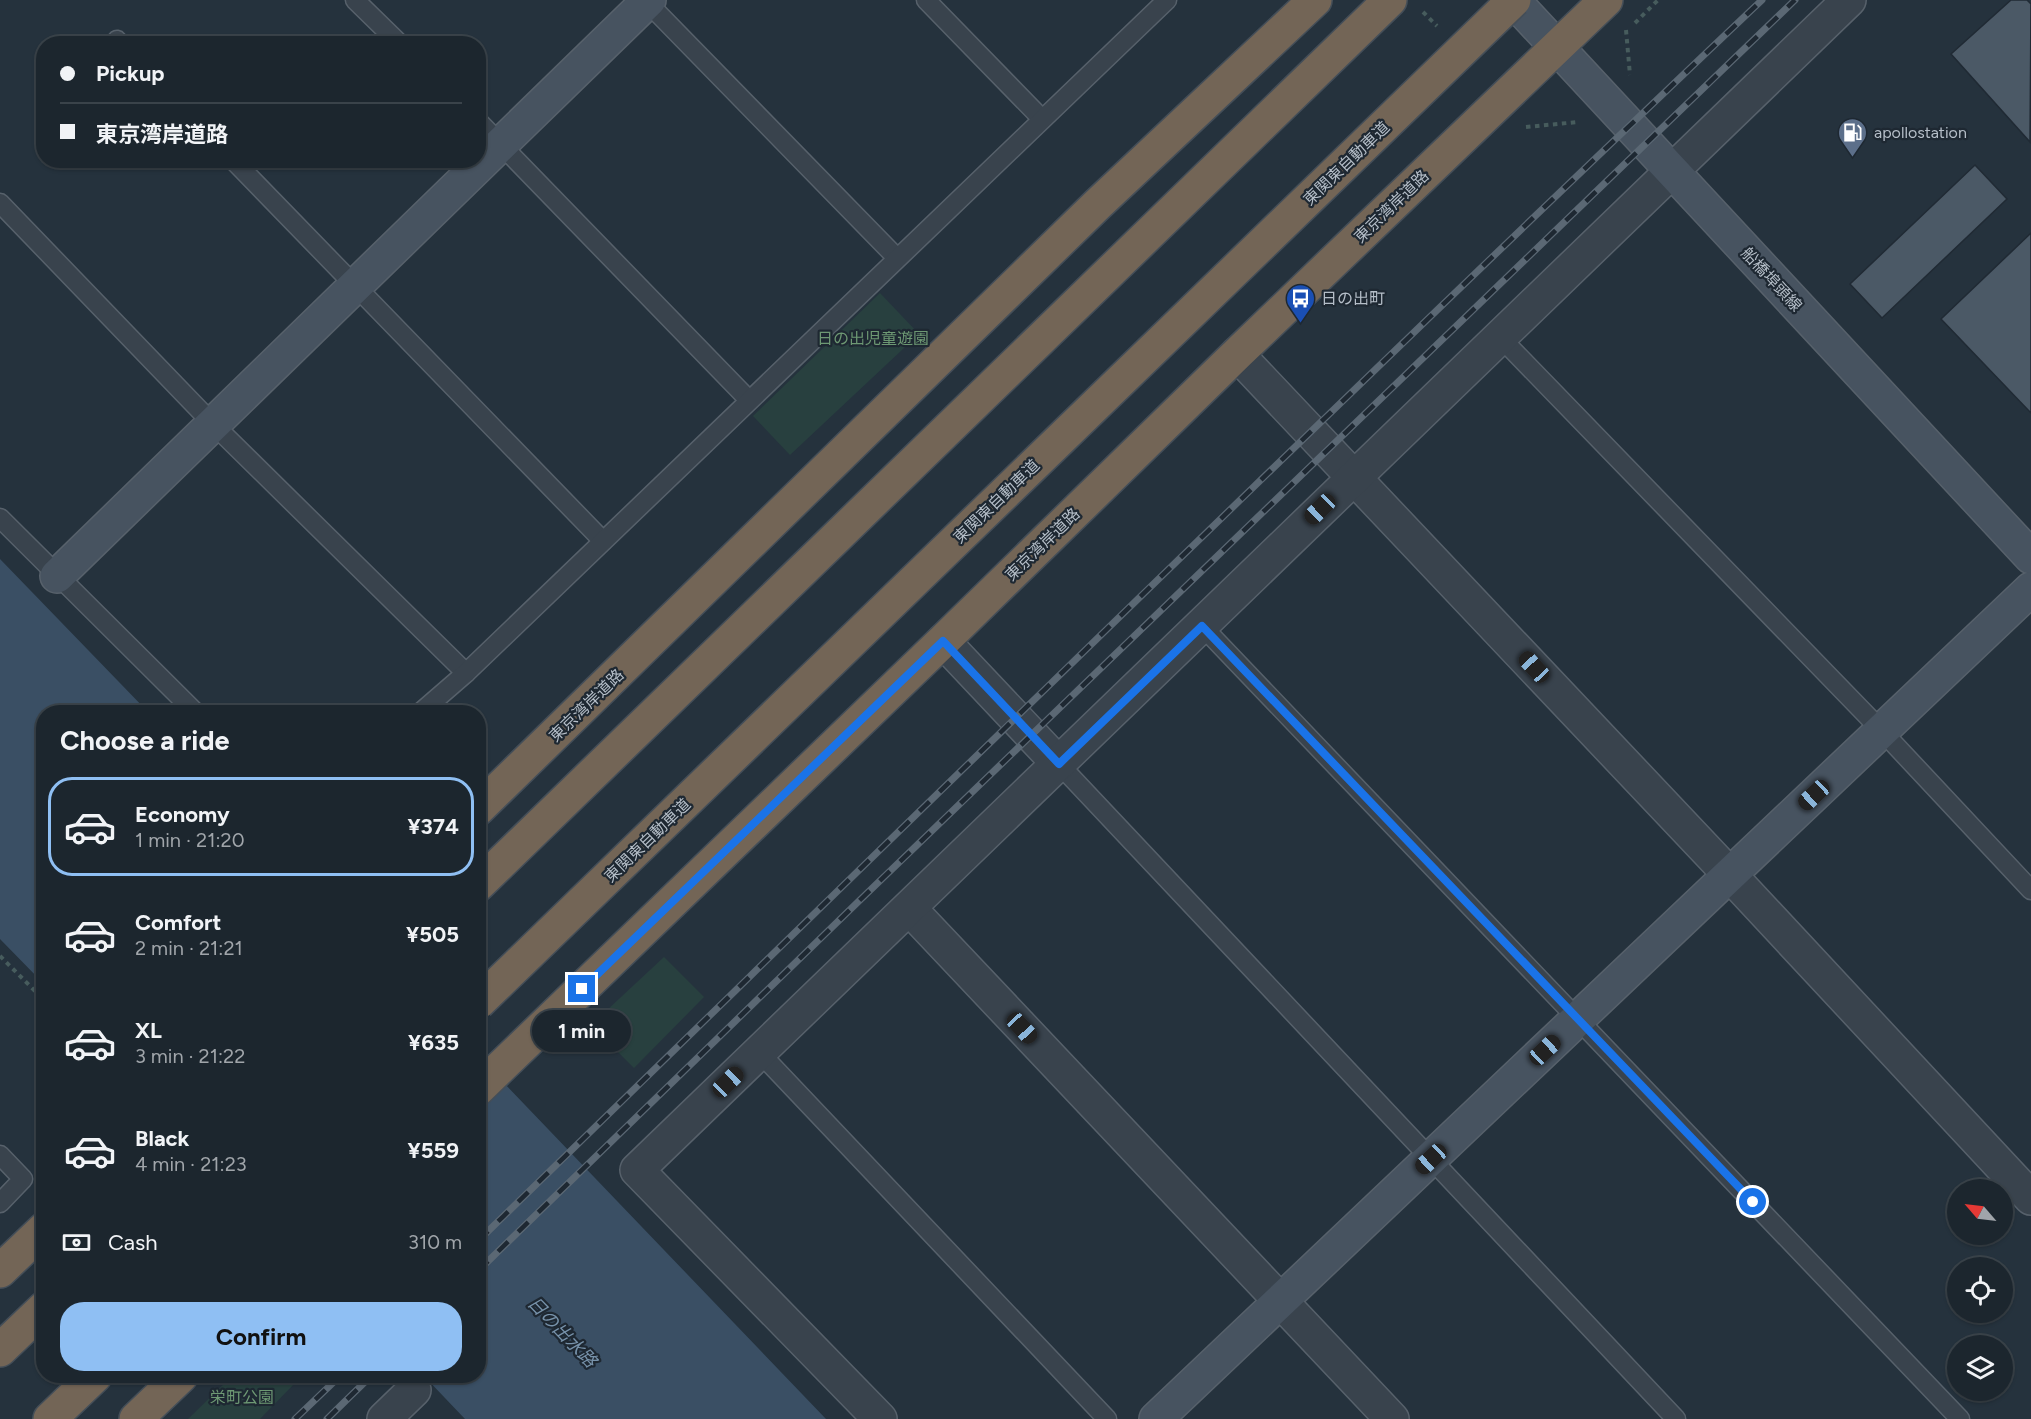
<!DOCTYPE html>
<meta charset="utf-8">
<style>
body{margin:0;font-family:Figtree,"Noto Sans JP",sans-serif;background:#252e36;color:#f1f3f6;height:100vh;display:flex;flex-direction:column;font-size:22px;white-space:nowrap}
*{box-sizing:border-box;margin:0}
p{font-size:20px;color:#a0a5aa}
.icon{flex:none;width:33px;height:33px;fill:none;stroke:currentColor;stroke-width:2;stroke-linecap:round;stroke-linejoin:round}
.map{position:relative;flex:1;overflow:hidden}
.drawer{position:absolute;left:36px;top:705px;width:450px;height:678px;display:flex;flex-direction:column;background:#1c262e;border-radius:24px;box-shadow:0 2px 4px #0004,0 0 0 2px #3a434a}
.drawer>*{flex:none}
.top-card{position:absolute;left:36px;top:36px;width:450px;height:132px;border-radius:24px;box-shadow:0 2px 4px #0004,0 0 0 2px #3a434a;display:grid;align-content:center;height:132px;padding:0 24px;background:#1c262e}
.needle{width:39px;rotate:298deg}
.controls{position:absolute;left:1947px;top:1179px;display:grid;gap:12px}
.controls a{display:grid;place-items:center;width:66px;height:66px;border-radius:50%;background:#1c262e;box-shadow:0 2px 4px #0004,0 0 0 2px #3a434a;font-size:30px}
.end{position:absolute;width:27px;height:27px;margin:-14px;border:8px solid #1a73e8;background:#fff;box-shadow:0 0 0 3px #fff}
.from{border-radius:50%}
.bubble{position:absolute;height:42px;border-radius:21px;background:#1c262e;box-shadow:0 2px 4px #0004,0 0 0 2px #3a434a;font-size:20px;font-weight:700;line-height:42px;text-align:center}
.car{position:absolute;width:18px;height:36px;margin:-18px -9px;border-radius:8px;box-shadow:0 0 4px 2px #0007;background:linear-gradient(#222 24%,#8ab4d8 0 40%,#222 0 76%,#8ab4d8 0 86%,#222 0)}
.top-card b{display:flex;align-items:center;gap:21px;height:57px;font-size:22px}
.top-card b+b{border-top:2px solid #3a434a}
.top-card i{width:15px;height:15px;background:#f1f3f6}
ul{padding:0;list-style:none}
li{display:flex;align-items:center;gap:18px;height:99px;margin:0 12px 9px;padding:0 12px;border:3px solid transparent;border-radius:24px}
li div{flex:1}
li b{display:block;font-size:22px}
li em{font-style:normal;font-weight:700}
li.selected{border-color:#8fbff3}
li>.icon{width:54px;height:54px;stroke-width:1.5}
h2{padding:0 24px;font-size:27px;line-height:72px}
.pay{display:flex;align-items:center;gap:15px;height:66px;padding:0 24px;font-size:22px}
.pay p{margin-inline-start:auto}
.cta{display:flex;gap:12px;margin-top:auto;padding:12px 24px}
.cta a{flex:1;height:69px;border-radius:24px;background:#8fbff3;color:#111;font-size:24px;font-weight:700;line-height:69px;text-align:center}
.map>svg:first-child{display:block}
.green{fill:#28403f}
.water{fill:#3a4f64}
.building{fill:#4b5966;stroke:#202a34;stroke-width:1.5}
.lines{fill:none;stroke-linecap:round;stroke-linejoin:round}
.lane-casing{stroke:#57616b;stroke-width:21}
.street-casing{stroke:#57616b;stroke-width:36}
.secondary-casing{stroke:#57616b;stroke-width:36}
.highway-casing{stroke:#444e58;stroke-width:36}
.path{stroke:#475c5d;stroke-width:4;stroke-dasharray:4.5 4.5;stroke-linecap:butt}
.lane{stroke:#39434d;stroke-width:18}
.street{stroke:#39434d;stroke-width:33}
.secondary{stroke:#475360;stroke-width:33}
.highway{stroke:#736556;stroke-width:33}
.rail-casing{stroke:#5b6874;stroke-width:7}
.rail{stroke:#1e2832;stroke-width:4.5;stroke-dasharray:14;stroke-linecap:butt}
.highway-bridge-casing{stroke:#444e58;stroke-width:36;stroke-linecap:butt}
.highway-bridge{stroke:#736556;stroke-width:33}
.route{stroke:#1a73e8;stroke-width:8}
.labels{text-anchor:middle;stroke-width:4.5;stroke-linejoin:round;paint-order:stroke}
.poi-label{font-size:16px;fill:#b5bec8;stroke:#1e2832;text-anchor:start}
.street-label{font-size:16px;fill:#b5bec8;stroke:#1e2832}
.park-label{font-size:16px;fill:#6d9873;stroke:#1e2832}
.water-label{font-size:18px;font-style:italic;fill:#7792aa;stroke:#1e2832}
</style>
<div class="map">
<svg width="2031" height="1419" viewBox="0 0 2031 1419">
<rect width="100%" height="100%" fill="#25323d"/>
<g class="green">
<polygon points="880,293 919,334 790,455 753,416"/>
<polygon points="664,957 704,997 634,1068 591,1025"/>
<polygon points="232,1376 290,1376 296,1382 260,1419 188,1419"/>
</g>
<g class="water">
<polygon points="0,559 148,712 44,712 43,983 0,939"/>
<polygon points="479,1057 826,1419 465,1419 424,1376 478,1376"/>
</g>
<g class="building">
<polygon points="2011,0 2027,0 2031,4 2030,142 1951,54"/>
<polygon points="1975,165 2007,199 1882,318 1850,284"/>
<polygon points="2031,233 2031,413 1941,319"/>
</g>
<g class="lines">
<defs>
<g id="lane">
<polyline points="355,0 400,44"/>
<polyline points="645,0 897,258"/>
<polyline points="926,0 1042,119"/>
<polyline points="117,40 120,44"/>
<polyline points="478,121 749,400"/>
<polyline points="233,160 603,541"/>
<polyline points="0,203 213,424 466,673"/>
<polyline points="1500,337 1882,731 2031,890"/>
<polyline points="0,518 195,712"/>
<polyline points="1202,626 1960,1419"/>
<polyline points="421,712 466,673 1167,0"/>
<polyline points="1059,764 1676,1419"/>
<polyline points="759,1052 1107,1419"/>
<polyline points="0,1155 23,1179 0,1203"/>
</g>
<g id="street">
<polyline points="1237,354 1730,875 2031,1198"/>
<polyline points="943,641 1059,764"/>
<polyline points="909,908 1392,1419"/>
<polyline points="384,1419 414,1390"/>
<polyline points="880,1419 637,1170 1849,0"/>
</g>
<g id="secondary">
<polyline points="1513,0 2031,557"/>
<polyline points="57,576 649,0"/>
<polyline points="1156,1419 2031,589"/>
</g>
<g id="highway">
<polyline points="478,809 1098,204 1315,0"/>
<polyline points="478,885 1390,0"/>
<polyline points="478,1089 943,641 1237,354 1606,0"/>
<polyline points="0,1271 44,1229"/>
<polyline points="0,1350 44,1308"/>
<polyline points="50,1419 95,1376"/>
<polyline points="136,1419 181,1376"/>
</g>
</defs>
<use href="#lane" class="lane-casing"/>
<use href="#street" class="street-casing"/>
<use href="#secondary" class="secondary-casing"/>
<use href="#highway" class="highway-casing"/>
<g class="path">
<polyline points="1423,12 1437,26"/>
<polyline points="1635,23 1658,0"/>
<polyline points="1626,30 1630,75"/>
<polyline points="1526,127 1578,122"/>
<polyline points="0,956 44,1000"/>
</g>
<use href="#lane" class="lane"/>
<use href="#street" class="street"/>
<use href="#secondary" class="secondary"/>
<use href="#highway" class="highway"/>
<defs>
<g id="rail">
<path d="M478 1241C905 826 1330 409 1762 0"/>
<polyline points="478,1271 860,900 1795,0"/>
<polyline points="295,1419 340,1376"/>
<polyline points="327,1419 371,1376"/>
</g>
</defs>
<use href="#rail" class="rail-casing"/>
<use href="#rail" class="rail"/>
<defs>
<polyline id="highway-bridge" points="478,1003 1514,0"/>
</defs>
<use href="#highway-bridge" class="highway-bridge-casing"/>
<use href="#highway-bridge" class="highway-bridge"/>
</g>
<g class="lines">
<polyline class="route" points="582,989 943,641 1059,764 1202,626 1753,1202"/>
</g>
<defs>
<symbol id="fuel-pin" viewBox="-11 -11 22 30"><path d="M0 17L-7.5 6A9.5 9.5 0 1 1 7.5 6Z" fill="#5c6f8a" stroke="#1e2832"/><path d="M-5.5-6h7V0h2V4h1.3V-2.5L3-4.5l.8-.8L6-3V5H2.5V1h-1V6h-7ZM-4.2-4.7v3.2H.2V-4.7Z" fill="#fff"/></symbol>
<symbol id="bus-pin" viewBox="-11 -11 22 30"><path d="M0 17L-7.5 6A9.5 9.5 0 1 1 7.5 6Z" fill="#1a4fb4" stroke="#1e2832"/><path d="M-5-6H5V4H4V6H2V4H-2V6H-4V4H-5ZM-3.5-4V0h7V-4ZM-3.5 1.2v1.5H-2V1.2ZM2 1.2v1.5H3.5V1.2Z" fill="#fff"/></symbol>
</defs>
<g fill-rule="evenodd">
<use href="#fuel-pin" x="1836" y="116" width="33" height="45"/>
<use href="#bus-pin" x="1284" y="282" width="33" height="45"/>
</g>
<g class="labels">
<g class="poi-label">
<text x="1874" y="138">apollostation</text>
<text x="1321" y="304">日の出町</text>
</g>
<g class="street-label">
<text transform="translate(1346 163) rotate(-44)" y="6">東関東自動車道</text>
<text transform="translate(1391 206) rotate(-44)" y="6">東京湾岸道路</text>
<text transform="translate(1772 279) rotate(47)" y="6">船橋埠頭線</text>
<text transform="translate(996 501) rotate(-44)" y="6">東関東自動車道</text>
<text transform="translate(1042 544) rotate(-44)" y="6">東京湾岸道路</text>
<text transform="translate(586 705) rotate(-44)" y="6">東京湾岸道路</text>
<text transform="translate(647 840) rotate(-44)" y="6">東関東自動車道</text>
</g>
<g class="park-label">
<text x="873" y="344">日の出児童遊園</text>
<text x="242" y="1403">栄町公園</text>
</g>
<g class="water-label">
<text transform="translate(562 1332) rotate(46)" y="6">日の出水路</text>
</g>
</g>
</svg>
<div class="controls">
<a><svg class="needle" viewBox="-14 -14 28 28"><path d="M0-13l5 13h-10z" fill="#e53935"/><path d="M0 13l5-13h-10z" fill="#a0a5aa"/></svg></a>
<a><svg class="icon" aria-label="locate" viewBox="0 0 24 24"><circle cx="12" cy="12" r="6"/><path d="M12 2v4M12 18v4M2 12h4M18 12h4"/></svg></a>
<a><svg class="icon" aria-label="layers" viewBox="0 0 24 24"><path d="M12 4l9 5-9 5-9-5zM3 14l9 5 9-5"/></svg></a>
</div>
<i class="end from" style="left:1753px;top:1202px"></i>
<i class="end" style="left:582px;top:989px"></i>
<div class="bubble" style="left:532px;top:1010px;width:99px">1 min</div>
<i class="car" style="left:1320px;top:509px;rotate:226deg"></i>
<i class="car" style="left:1534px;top:667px;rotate:317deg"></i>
<i class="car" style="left:1814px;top:795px;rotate:227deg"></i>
<i class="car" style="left:1022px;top:1028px;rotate:137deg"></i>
<i class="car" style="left:1545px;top:1050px;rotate:47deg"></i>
<i class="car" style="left:728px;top:1082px;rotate:46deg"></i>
<i class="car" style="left:1431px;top:1159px;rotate:227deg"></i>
<div class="top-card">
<b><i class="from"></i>Pickup</b>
<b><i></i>東京湾岸道路</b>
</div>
<section class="drawer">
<h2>Choose a ride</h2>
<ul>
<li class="selected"><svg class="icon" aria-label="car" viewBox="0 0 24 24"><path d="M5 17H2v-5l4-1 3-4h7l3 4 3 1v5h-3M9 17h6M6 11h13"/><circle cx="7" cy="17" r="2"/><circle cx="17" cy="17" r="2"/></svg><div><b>Economy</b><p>1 min · 21:20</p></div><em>¥374</em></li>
<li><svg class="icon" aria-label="car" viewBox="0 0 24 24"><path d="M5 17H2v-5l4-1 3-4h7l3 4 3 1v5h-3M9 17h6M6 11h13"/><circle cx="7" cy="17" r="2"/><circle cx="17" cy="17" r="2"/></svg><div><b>Comfort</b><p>2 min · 21:21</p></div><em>¥505</em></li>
<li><svg class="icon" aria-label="car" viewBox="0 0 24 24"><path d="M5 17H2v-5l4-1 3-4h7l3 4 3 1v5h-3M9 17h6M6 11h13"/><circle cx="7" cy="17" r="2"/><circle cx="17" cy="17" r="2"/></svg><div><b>XL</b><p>3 min · 21:22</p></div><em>¥635</em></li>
<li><svg class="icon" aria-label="car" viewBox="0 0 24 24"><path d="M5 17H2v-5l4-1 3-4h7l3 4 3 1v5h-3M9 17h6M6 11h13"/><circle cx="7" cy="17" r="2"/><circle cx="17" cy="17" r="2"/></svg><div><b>Black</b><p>4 min · 21:23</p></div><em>¥559</em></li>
</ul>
<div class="pay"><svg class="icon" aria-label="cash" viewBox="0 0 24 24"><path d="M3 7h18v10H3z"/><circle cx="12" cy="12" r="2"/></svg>Cash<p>310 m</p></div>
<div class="cta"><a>Confirm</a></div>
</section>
</div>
